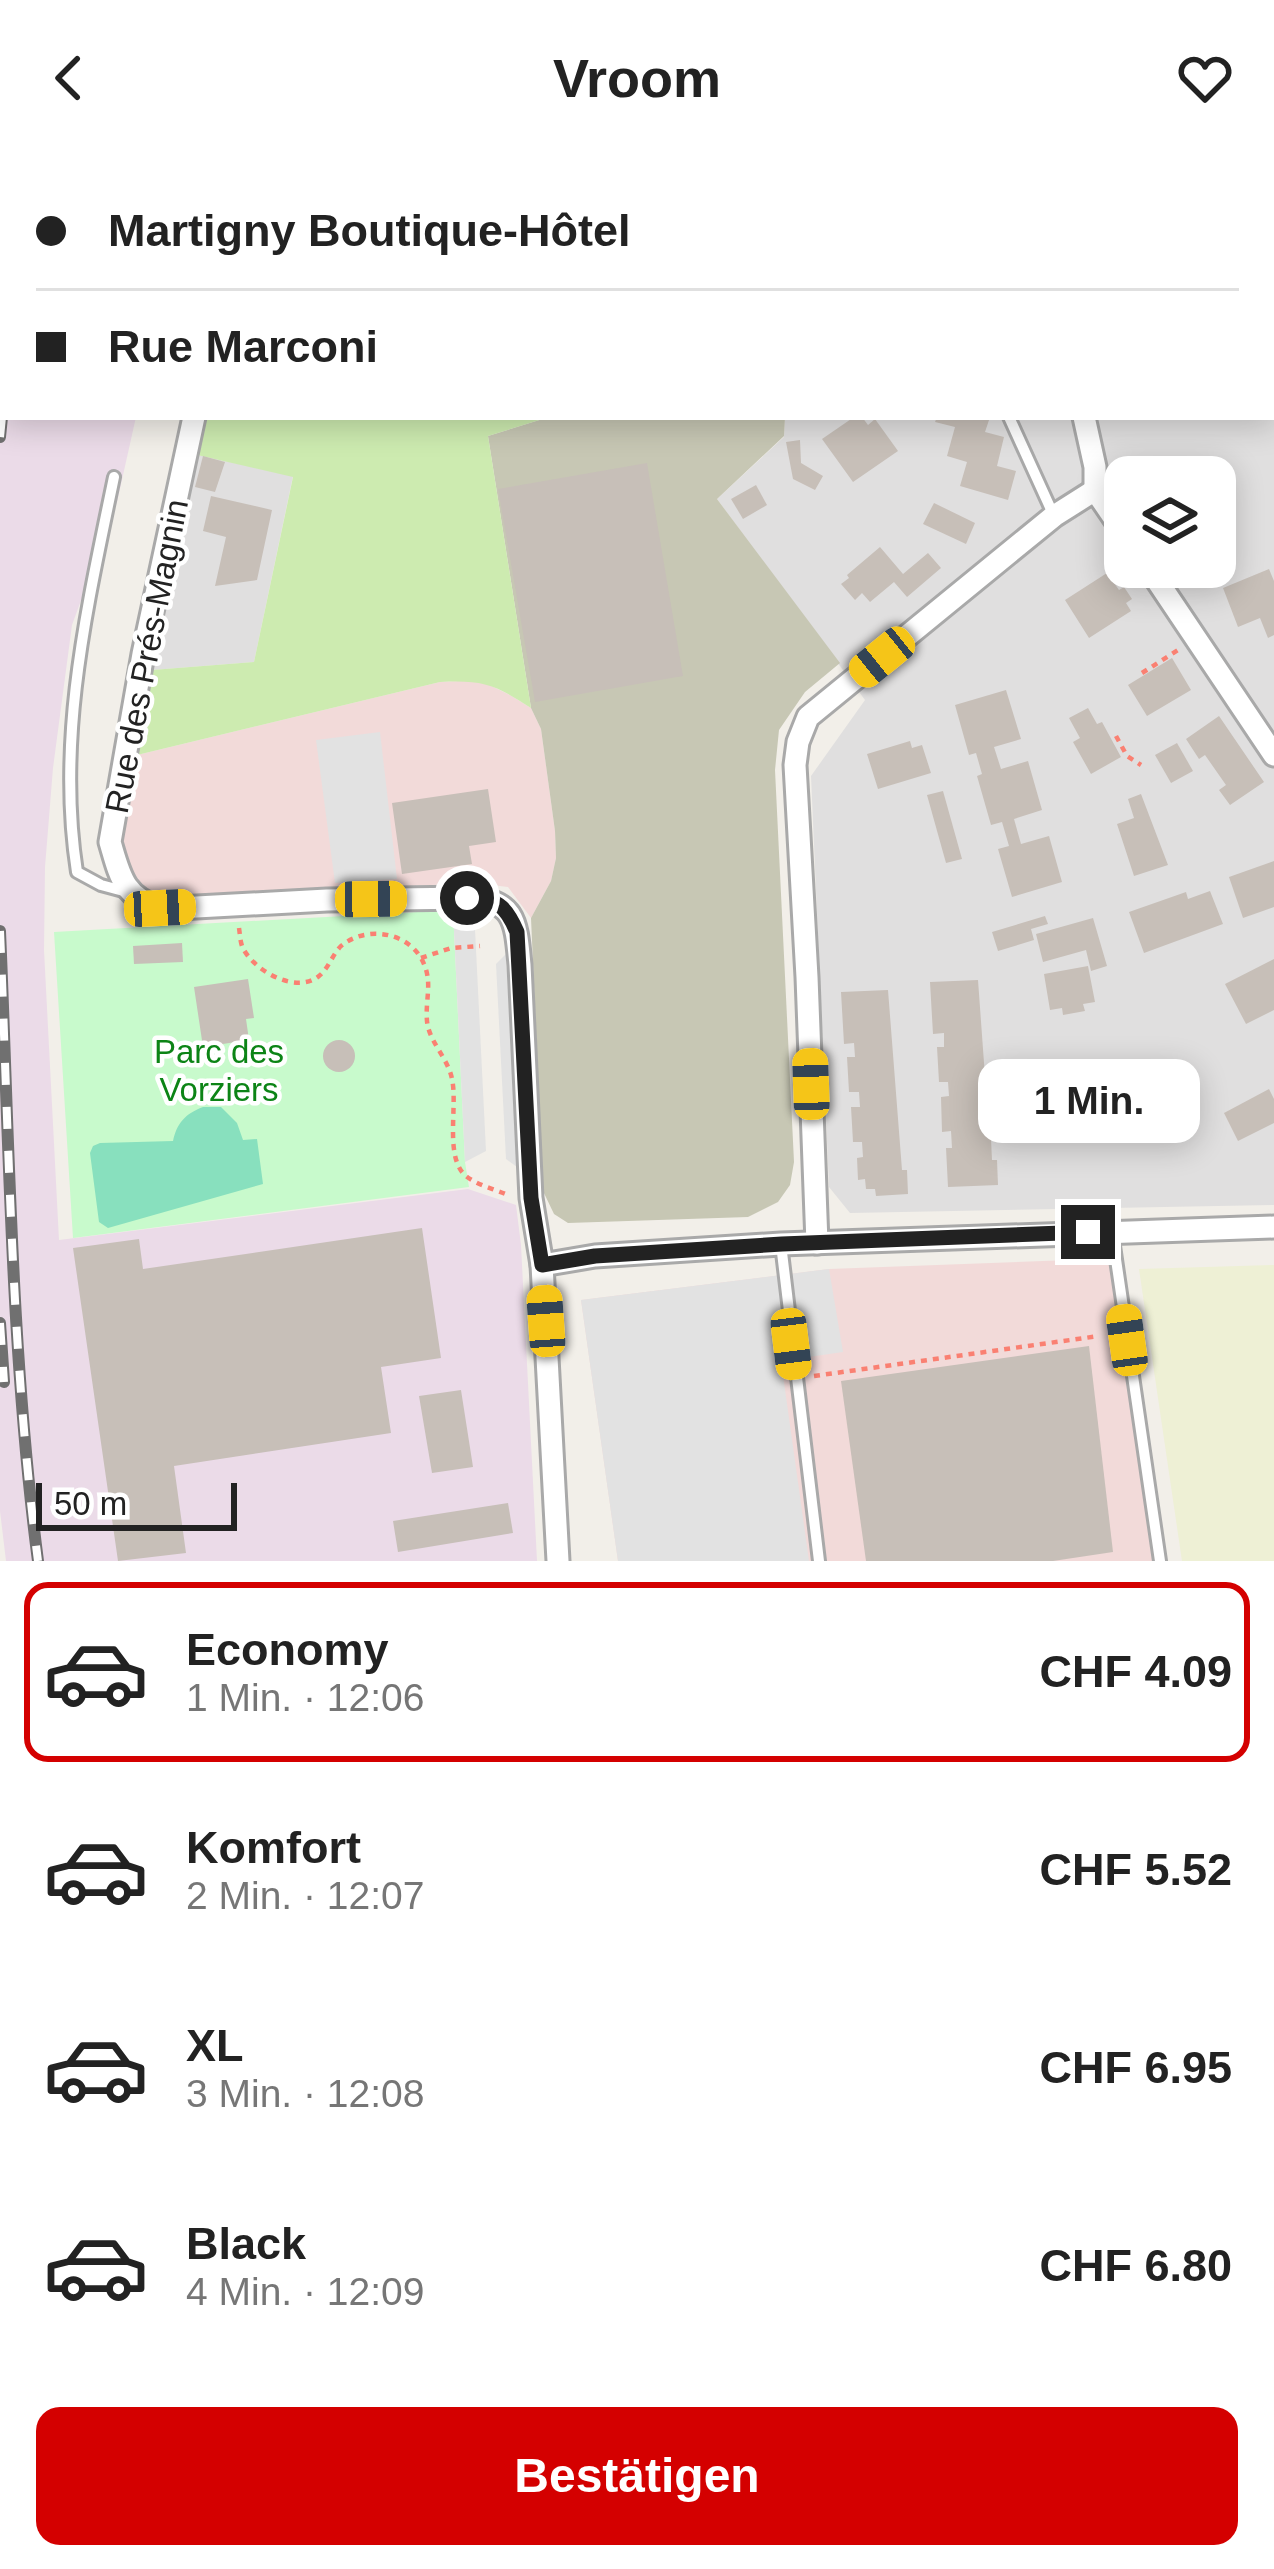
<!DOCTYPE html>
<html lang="de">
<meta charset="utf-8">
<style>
body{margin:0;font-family:Helvetica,sans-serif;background:#f2f2f2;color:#222;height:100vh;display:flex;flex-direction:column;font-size:45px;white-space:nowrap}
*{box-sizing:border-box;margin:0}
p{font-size:39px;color:#767676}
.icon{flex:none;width:66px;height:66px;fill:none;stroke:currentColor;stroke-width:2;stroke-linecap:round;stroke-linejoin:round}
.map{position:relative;height:1405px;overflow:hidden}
.details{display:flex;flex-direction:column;background:#fff;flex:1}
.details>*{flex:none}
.banner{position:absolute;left:0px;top:0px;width:1275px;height:264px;box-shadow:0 6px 30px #0003;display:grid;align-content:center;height:264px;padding:0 36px;background:#fff}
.controls{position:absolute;left:1104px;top:300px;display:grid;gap:24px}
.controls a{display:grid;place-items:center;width:132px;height:132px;border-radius:24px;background:#fff;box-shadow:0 6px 30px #0003;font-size:60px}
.scale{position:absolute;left:36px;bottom:30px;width:201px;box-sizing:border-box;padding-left:12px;border:6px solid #222;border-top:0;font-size:33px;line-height:42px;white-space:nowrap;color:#222;-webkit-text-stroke:9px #fff;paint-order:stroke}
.end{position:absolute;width:54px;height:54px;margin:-27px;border:15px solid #222;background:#fff;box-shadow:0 0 0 6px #fff}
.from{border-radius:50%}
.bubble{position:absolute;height:84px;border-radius:24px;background:#fff;box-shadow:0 6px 30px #0003;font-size:39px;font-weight:600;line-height:84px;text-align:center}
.car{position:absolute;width:36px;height:72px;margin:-36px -18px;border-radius:15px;box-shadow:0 0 9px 3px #0007;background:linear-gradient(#f5c518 24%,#345 0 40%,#f5c518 0 76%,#345 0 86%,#f5c518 0)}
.banner b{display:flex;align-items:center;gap:42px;height:114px;font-size:45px}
.banner b+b{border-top:3px solid #e0e0e0}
.banner i{width:30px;height:30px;background:#222}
ul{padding:21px 0 0;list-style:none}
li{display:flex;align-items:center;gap:36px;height:180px;margin:0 24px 18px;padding:0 12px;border:6px solid transparent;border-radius:24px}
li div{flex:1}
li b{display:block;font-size:45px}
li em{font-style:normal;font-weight:600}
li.selected{border-color:#d40000}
li>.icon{width:108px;height:108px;stroke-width:1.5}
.cta{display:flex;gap:24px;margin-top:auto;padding:24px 36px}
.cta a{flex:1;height:138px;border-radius:24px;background:#d40000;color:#fff;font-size:48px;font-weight:600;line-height:138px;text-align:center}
header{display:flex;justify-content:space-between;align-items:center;height:156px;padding:0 36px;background:#fff;font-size:54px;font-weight:600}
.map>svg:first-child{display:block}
.residential{fill:#e0dfdf;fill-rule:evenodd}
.commercial{fill:#f2dad9}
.industrial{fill:#ebdbe8}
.construction{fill:#c7c7b4}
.farmland{fill:#eef0d5}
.grass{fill:#cdebb0}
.park{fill:#c8facc}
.pitch{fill:#88e0be}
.parking{fill:#e2e2e2}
.building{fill:#c7bfb8}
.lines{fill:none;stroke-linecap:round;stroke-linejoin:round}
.lane-casing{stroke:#a9a9a9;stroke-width:16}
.street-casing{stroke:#a9a9a9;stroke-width:27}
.path{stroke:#fa8072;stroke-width:4.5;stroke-dasharray:6 6;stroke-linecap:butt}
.lane{stroke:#fff;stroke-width:10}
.street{stroke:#fff;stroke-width:21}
.rail-casing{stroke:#707070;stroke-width:12}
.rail{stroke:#fff;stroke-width:8;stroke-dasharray:22;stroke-linecap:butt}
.route{stroke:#222;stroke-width:15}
.labels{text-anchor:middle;stroke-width:9;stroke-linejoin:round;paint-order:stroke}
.street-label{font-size:33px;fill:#222;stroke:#fff}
.park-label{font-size:33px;fill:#0c8416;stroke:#fff}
</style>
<header><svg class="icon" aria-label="back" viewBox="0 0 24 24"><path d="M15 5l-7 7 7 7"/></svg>Vroom<svg class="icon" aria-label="heart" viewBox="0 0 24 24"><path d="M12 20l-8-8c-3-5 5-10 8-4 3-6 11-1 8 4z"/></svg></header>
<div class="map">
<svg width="1274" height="1405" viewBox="0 0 1274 1405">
<rect width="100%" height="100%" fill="#f2efe9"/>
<g class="residential">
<path d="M792 0H1274V1049L850 1057 829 1031 811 620 865 544 717 343 784 281 785 261H1272V3H793ZM1125 321H1215V411H1125Z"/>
<polygon points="193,298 293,320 254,506 152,514"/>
</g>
<g class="commercial">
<polygon points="479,524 510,539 531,552 541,573 555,675 556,702 551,725 531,762 508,731 475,727 171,741 156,741 142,732 132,719 122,688 137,599 440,526"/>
<polygon points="1123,1102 1165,1405 618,1405 581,1144 829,1113"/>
</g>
<polygon class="industrial" points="0,0 193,0 193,3 3,3 3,261 136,261 117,346 72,469 53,612 45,711 44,794 59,1084 468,1033 516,1049 521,1089 537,1405 6,1405 0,1355"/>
<polygon class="construction" points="549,261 785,261 784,280 717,343 840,507 805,536 779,574 775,614 794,1006 790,1029 778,1046 748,1061 568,1067 554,1058 543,1035 531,762 551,725 556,702 555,675 541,573 531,552 488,280"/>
<polygon class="farmland" points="1274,1109 1274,1405 1182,1405 1139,1113"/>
<path class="grass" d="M201 261H549L488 280 531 552C494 528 483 524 440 526L137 599 152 514 254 506 293 321 193 298Z"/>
<polygon class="park" points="453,754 465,1006 469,1031 73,1082 54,776"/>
<path class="pitch" d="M203 951H221L237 967 243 984 257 983 263 1028 108 1072 99 1066 90 997 93 990 100 987 173 985C177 967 185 958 203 951Z"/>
<g class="parking">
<polygon points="380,576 397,723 335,727 316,584"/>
<polygon points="474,753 486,995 465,1006 453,754"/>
<polygon points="506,798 517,1011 506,1003 496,808"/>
<polygon points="829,1113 843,1196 781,1205 809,1405 618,1405 581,1144"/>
</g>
<g class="building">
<polygon points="854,261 862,261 868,269 875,263 898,295 853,326 822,283"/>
<polygon points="937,261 990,261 985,276 1004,281 997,310 1016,315 1008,344 960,330 967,306 947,300 955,271 935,266"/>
<polygon points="800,284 801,307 823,320 815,334 793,323 786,286"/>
<polygon points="203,300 225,306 215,336 195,331"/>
<polygon points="647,307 683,520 535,546 498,333"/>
<polygon points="1224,312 1236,343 1215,351 1215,321 1202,321"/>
<polygon points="756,329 767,349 743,363 731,343"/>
<polygon points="211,340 272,354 257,424 215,430 226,381 203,375"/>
<polygon points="934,347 975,367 966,388 923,368"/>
<polygon points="880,391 903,418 928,397 941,412 907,441 894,426 870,446 862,437 855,444 841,428 849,422 847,419"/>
<polygon points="1269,413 1274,425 1274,479 1268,482 1260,462 1238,471 1223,432"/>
<polygon points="1107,417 1119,434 1124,431 1132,443 1126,447 1131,455 1089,482 1065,444"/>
<polygon points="1172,502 1191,534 1147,560 1128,529"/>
<polygon points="1006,534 1021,583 994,591 1001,613 1028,605 1042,654 1014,663 1021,688 1049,680 1062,726 1012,741 998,693 1009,690 1002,666 991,669 977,620 982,618 976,597 969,599 955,549"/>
<polygon points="1088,552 1097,568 1102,566 1121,601 1091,618 1073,586 1080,582 1069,562"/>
<polygon points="1219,560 1264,626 1230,649 1219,634 1226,629 1205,599 1199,603 1186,583"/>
<polygon points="910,585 912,592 922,589 931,617 878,633 867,598"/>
<polygon points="1177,587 1193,615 1171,627 1155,599"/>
<polygon points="488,633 496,686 469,690 472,708 402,718 392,647"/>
<polygon points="943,635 962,703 946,707 927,639"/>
<polygon points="1141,638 1168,709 1134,720 1117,668 1134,662 1128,643"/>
<polygon points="1274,705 1274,751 1243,762 1229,721"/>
<polygon points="1210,735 1223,768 1144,797 1129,756 1186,736 1188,743"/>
<polygon points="1045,760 1048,768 1031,773 1034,784 998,795 992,776"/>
<polygon points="1093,762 1107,810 1091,815 1086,794 1043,806 1036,778"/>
<polygon points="182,787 183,806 134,808 133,790"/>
<polygon points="1274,803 1274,854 1246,868 1225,828"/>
<polygon points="1088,810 1095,846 1083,848 1085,855 1063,859 1062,852 1050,854 1044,818"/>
<polygon points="248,823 254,862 246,863 249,884 203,891 194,831"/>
<polygon points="978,824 988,962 990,962 992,1004 997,1004 998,1029 948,1031 946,992 952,992 951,975 942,976 941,941 949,940 948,926 939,926 937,891 944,891 944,877 933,878 930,826"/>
<polygon points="888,834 902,1014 907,1014 908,1038 876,1040 875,1033 866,1033 865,1023 858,1024 857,1002 863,1001 862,986 853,986 851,951 860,951 859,936 849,936 847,901 855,901 854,887 844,888 841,836"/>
<circle cx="339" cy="900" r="16"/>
<polygon points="1269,933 1274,943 1274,967 1238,985 1224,957"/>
<polygon points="422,1072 441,1202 381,1211 391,1277 174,1310 186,1397 118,1405 73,1092 139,1083 143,1113"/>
<polygon points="1089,1190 1113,1396 1053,1405 866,1405 841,1225"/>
<polygon points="461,1234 473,1311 432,1317 419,1240"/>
<polygon points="508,1347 513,1377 398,1396 393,1365"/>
</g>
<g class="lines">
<defs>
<g id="lane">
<polyline points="1009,261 1054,360"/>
<path d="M114 321C87 452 56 582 77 716L101 729 127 736"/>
<polyline points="1112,1076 1160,1405"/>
<polyline points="781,1088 819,1405"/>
</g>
<g id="street">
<polyline points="1017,0 1018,3"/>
<polyline points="249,3 250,0"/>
<polyline points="1272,105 1274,104"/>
<path d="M194 261 143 498 110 686C120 720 123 740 160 753L327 744 467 742C516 743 516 767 520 809L531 1042 542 1109 558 1405"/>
<polyline points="1084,261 1095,311 1095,334 1125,378"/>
<polyline points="1148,411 1274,599"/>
<polyline points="817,1087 807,821 795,609 798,586 808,561 1054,360 1095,334"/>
<polyline points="542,1109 595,1100 781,1088 1274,1071"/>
</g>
</defs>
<use href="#lane" class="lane-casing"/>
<use href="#street" class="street-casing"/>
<g class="path">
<polyline points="1142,517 1178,494"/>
<polyline points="1116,580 1127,600 1141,609"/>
<path d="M239 772C240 778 240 784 242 790 252 814 296 839 319 820 329 812 332 799 341 790 365 770 405 775 421 802 434 825 425 841 427 865 429 886 448 902 452 923 458 950 444 1002 466 1020 477 1029 494 1033 508 1039"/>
<polyline points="421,802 451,792 480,790"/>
<polyline points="814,1220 1099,1180"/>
</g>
<use href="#lane" class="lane"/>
<use href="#street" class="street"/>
<defs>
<g id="rail">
<polyline points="9,3 10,0"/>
<polyline points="35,3 36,0"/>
<polyline points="0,58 3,39"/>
<polyline points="0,281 3,251"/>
<path d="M0 775C9 983 11 1199 38 1405"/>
<polyline points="0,1167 4,1226"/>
</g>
</defs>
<use href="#rail" class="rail-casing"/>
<use href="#rail" class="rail"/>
</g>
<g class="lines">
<path class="route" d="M467 742C497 743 505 748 517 776L531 1042 542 1109 595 1100 782 1088 1088 1076"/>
</g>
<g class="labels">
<g class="street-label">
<text transform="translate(146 500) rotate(-79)" y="12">Rue des Prés-Magnin</text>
</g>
<g class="park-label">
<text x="219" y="907">Parc des<tspan x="219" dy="38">Vorziers</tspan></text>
</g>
</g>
</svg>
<div class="controls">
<a><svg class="icon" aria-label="layers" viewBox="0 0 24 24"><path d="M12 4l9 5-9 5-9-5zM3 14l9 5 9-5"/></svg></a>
</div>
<div class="scale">50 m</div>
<i class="end from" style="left:467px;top:742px"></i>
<i class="end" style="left:1088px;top:1076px"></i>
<div class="bubble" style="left:978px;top:903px;width:222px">1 Min.</div>
<i class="car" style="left:882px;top:501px;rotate:231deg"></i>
<i class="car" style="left:371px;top:743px;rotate:89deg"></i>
<i class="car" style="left:160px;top:752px;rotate:87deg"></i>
<i class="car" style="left:811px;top:928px;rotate:358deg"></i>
<i class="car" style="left:546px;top:1165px;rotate:356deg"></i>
<i class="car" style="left:1127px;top:1184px;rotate:352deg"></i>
<i class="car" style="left:791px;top:1188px;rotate:173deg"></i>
<div class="banner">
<b><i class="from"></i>Martigny Boutique-Hôtel</b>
<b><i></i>Rue Marconi</b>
</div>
</div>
<section class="details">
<ul>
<li class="selected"><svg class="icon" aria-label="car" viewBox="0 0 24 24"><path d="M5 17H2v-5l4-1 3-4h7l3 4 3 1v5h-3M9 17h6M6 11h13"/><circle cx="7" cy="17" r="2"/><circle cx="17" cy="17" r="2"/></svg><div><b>Economy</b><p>1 Min. · 12:06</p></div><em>CHF 4.09</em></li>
<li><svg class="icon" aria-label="car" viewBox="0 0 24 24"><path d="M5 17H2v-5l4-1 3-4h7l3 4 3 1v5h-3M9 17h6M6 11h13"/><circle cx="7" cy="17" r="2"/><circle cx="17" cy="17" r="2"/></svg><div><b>Komfort</b><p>2 Min. · 12:07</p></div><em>CHF 5.52</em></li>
<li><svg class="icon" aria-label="car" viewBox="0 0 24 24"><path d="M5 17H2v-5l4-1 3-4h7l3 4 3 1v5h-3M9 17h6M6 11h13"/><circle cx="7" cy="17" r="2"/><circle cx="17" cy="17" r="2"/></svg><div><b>XL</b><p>3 Min. · 12:08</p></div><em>CHF 6.95</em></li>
<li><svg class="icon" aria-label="car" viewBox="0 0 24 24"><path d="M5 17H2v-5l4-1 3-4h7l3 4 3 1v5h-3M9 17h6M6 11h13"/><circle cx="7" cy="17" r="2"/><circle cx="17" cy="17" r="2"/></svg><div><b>Black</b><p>4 Min. · 12:09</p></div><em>CHF 6.80</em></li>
</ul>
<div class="cta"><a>Bestätigen</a></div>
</section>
